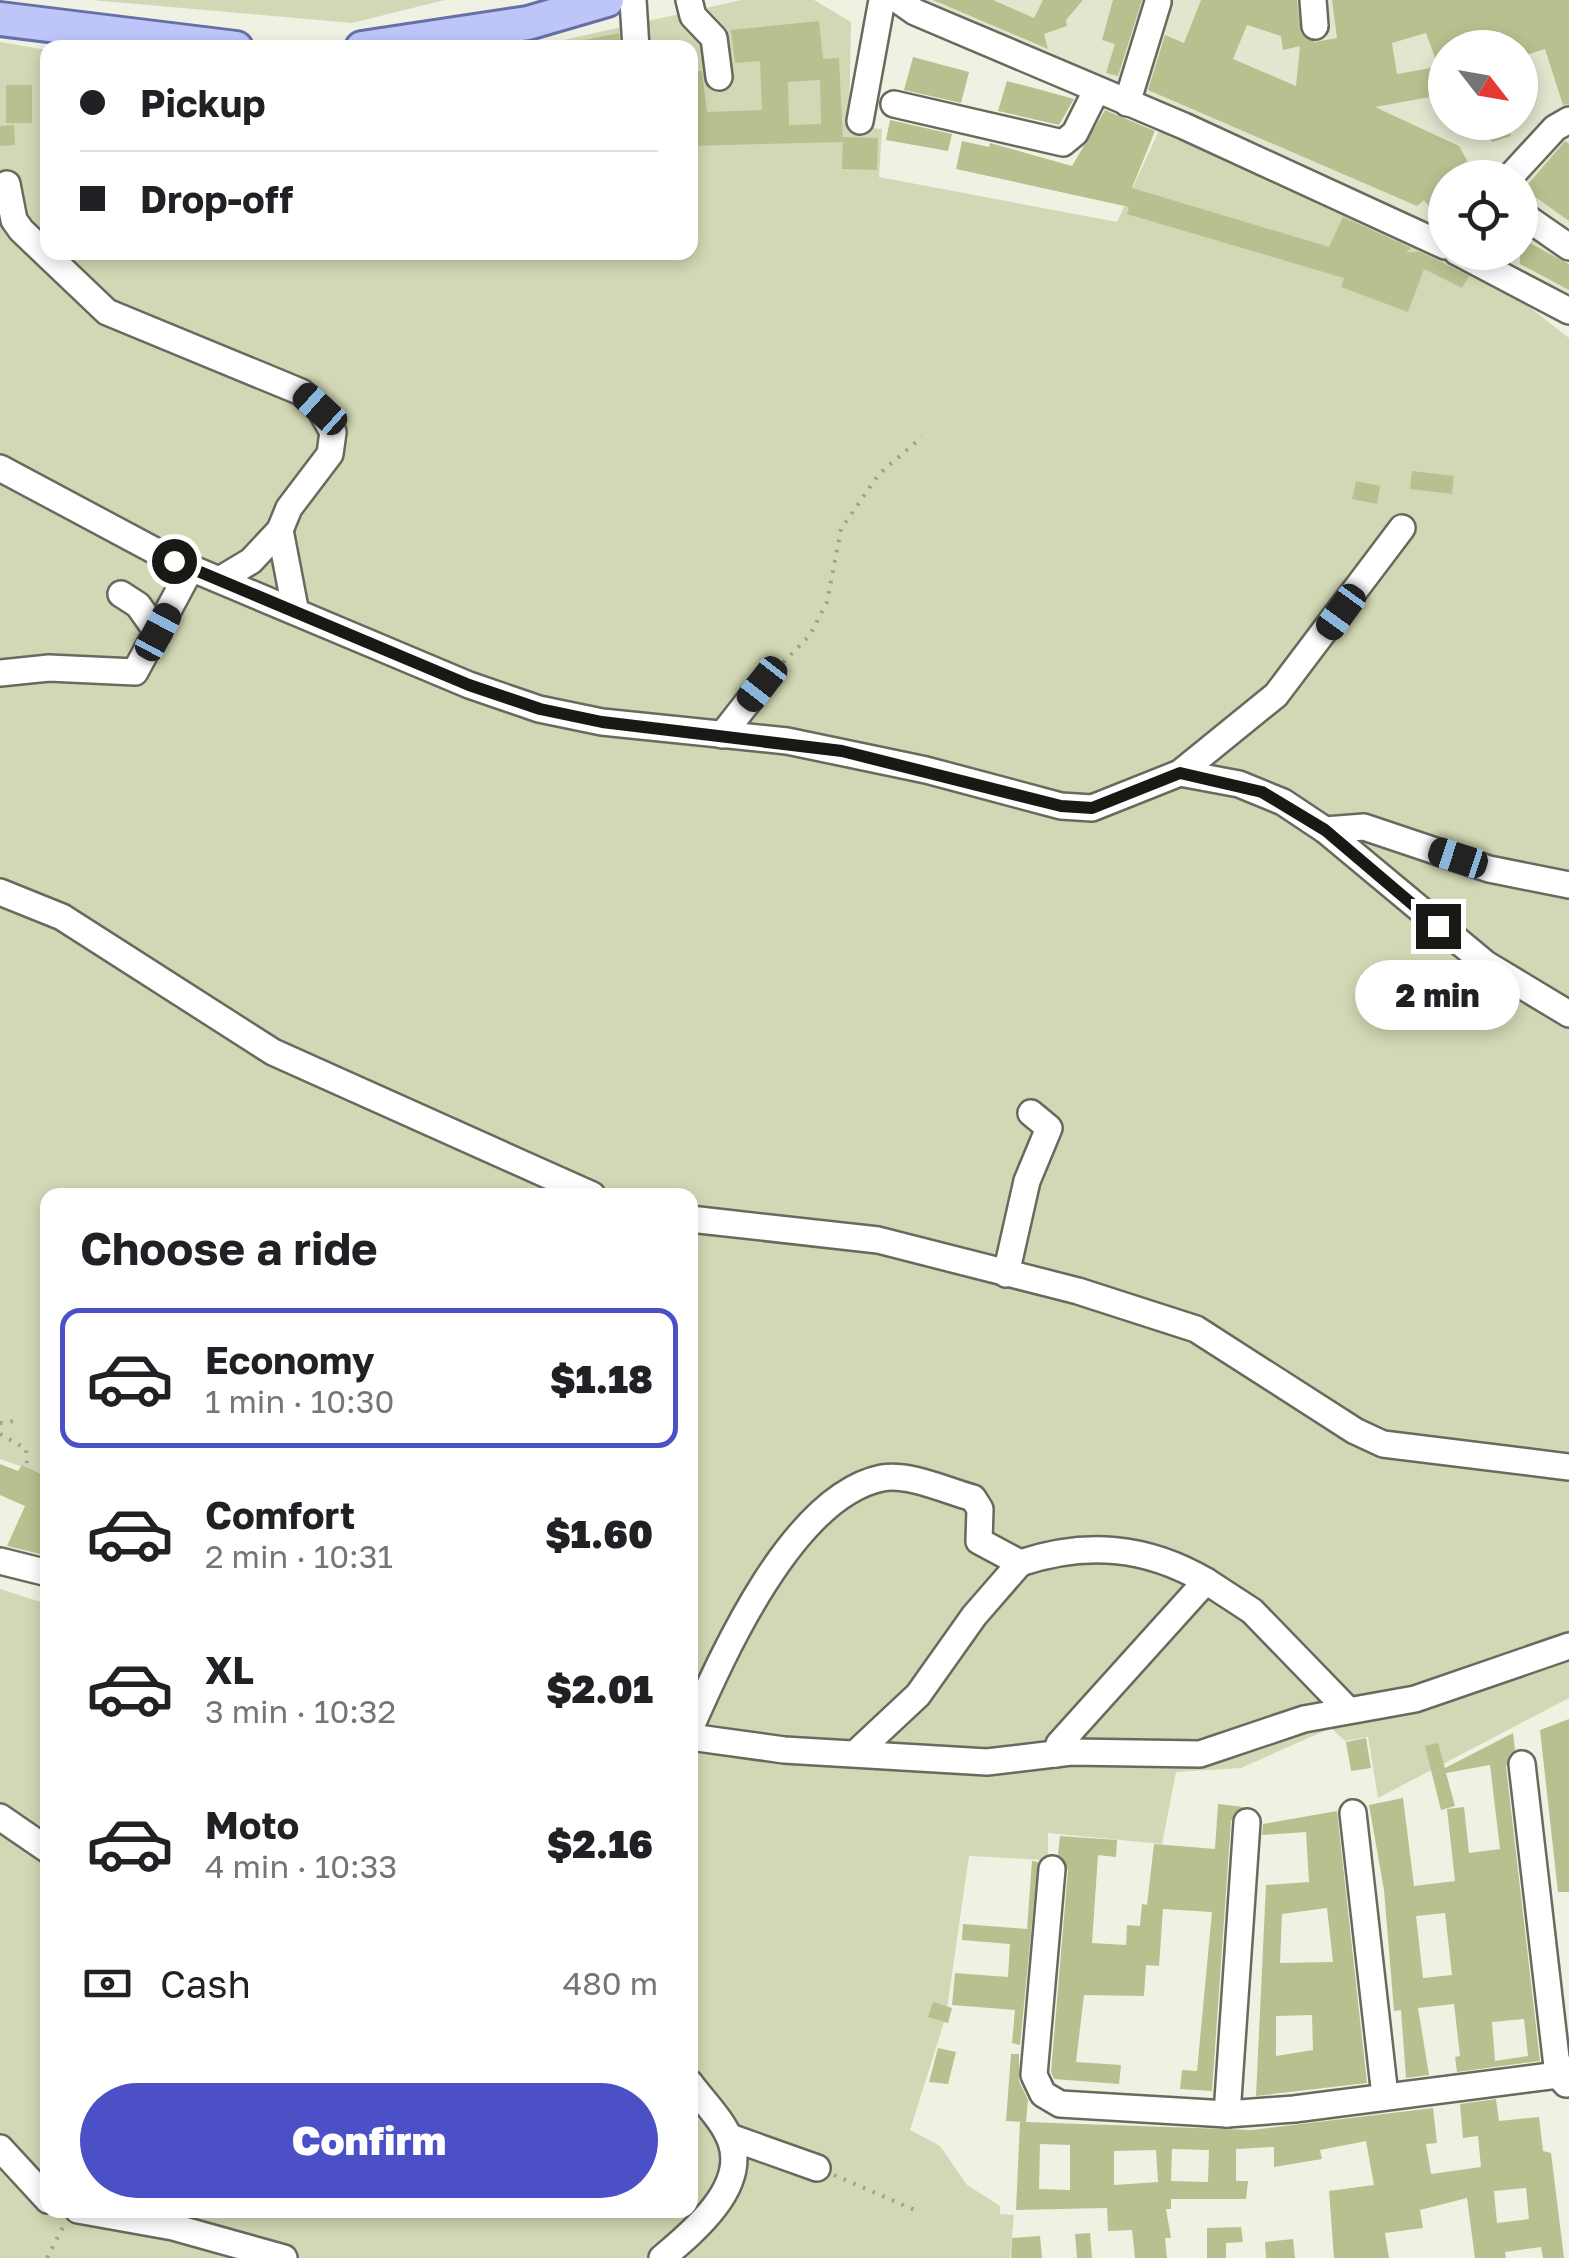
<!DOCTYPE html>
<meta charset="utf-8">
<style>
body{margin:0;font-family:"Golos Text",sans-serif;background:#f6f6f6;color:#202124;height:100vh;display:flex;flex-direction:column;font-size:38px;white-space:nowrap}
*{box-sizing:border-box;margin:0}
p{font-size:32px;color:#757577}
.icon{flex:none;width:55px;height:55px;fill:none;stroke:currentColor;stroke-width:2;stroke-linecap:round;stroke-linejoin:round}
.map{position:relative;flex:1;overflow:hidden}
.details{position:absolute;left:40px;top:1188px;width:658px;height:1030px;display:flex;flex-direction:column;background:#fff;border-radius:20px;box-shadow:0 5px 15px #0003}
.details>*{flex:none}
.top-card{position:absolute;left:40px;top:40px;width:658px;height:220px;border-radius:20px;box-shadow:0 5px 15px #0003;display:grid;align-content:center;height:220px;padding:0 40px;background:#fff}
.needle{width:65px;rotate:121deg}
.fabs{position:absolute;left:1428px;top:30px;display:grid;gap:20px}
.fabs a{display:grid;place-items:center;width:110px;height:110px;border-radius:50%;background:#fff;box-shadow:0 5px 15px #0003;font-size:50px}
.end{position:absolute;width:45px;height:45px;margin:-22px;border:12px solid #181914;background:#fff;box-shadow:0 0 0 5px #fff}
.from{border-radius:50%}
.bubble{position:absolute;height:70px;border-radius:35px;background:#fff;box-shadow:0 5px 15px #0003;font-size:32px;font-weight:800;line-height:70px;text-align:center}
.car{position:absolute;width:30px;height:60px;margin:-30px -15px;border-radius:12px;box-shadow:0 0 8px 2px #0007;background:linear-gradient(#222 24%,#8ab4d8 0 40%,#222 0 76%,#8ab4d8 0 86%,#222 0)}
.top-card b{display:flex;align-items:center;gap:35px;height:95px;font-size:38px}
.top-card b+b{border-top:2px solid #e0e0e0}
.top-card i{width:25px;height:25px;background:#202124}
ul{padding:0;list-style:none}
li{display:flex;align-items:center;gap:30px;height:140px;margin:0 20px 15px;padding:0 20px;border:5px solid transparent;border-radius:20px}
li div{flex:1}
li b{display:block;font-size:38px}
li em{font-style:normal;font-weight:800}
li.on{border-color:#4c50c6}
li>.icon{width:90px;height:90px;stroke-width:1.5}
h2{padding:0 40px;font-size:45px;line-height:120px}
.pay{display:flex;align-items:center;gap:25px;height:110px;padding:0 40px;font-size:38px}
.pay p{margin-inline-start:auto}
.button{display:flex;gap:20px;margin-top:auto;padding:20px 40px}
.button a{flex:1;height:115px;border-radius:60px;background:#4c50c6;color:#fff;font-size:40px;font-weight:800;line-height:115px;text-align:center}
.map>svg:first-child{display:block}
.built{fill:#e2e6cf;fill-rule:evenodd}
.green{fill:#d2d8b5}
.building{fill:#b8c08f;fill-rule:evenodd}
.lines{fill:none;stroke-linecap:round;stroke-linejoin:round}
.minor-casing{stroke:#676a5c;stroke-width:30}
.major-casing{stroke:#6770a6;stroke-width:38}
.path{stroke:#9d9f93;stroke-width:4;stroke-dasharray:2.5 8;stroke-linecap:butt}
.minor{stroke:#fff;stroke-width:25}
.major{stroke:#bec5f9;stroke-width:32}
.route{stroke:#181914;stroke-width:12}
</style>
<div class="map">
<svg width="1569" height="2258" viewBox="0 0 1569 2258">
<rect width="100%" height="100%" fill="#eff2e2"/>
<path class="built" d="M904 0H1569V304L1471 253 1520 252V178H1445V239ZM1445 48H1520V122H1445Z"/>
<g class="green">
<polygon points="91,0 445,0 352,23"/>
<polygon points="741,0 814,0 851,22 849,126 882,129 879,177 1117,222 1161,126 1483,271 1569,338 1569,1698 1378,1798 1368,1737 1345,1741 1331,1728 1241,1768 1176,1772 1162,1844 1048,1833 1048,1860 969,1856 946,2016 910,2130 940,2146 967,2185 1000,2206 1000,2214 1014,2215 1010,2258 0,2258 0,1589 47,1604 48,2210 690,2210 690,1195 48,1195 47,1475 0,1459 0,42 47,50 48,252 690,252 690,48 533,47"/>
</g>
<g class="building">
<polygon points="933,0 993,0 1034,18 1043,0 1083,0 1066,20 1067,26 1044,34 1048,49"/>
<polygon points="1113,0 1142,0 1118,76 1106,73 1115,44 1102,40"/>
<path d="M1201 0H1297L1301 34 1315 42 1337 38 1332 0H1569V104L1563 105 1545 49 1520 57V48H1445L1443 80 1426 33 1392 43 1397 74 1436 67 1441 95 1375 107 1459 146 1477 178H1445V227L1424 200 1417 206 1148 90 1165 35 1184 43ZM1247 25 1281 36 1283 50 1300 46 1296 86 1233 59Z"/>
<path d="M819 21 823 59 839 58 843 142 690 146V71H702L707 112 762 110 760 61 735 63 731 30ZM820 80 821 124 789 125 788 82Z"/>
<polygon points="619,33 620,48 581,48 580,41"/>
<polygon points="913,57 969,72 961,103 904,90"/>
<polygon points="1007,81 1045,91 1074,99 1059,125 998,111"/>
<rect x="6" y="85" width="26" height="38"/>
<polygon points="1105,110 1155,131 1132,188 1329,247 1343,217 1411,248 1406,252 1420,252 1469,276 1462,288 1424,269 1408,312 1341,287 1344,278 1127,214 1129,207 956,169 962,141 989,147 990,143 1072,166"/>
<polygon points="890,120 952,134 948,151 886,140"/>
<polygon points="1486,122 1507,122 1511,136 1492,142"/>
<polygon points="14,125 15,145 0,146 0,126"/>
<polygon points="843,137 878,138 877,170 842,169"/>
<polygon points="1565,141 1569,144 1569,221 1524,189"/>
<polygon points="1520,238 1569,264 1569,290 1520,264"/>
<polygon points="1412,471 1454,476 1452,494 1410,489"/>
<polygon points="1356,481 1380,486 1377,504 1352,499"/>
<polygon points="0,1464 18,1471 22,1465 44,1475 40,1485 48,1488 48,1556 7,1546 25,1506 0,1495"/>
<polygon points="1569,1719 1569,1892 1558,1892 1540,1730"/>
<path d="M1513 1733 1515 1750 1506 1766 1540 2061 1457 2072 1455 2057 1460 2056 1454 2004 1418 2008 1429 2075 1406 2078 1401 2010 1394 2011 1384 1890 1369 1805 1403 1798 1414 1886 1455 1881 1447 1809 1464 1807 1469 1853 1500 1849 1490 1765 1446 1773 1455 1806 1441 1810 1425 1746 1438 1743 1445 1768ZM1445 1913 1452 1975 1423 1978 1416 1916ZM1524 2019 1528 2056 1495 2061 1492 2022Z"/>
<polygon points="1366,1738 1371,1768 1351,1771 1346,1742"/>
<polygon points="1218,1804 1243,1807 1231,1821 1212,2091 1180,2089 1182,2070 1197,2071 1212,1912 1163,1909 1159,1966 1146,1965 1144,1996 1084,1995 1076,2062 1121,2065 1119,2084 1054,2079 1051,2072 1068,1870 1058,1854 1060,1836 1117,1840 1116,1857 1098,1855 1092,1943 1126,1945 1127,1925 1140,1926 1142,1904 1147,1905 1154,1844 1215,1849"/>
<path d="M1337 1811 1367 2083 1256 2096 1266 1885 1309 1882 1306 1832 1262 1835 1263 1824ZM1327 1908 1333 1962 1280 1963 1282 1914ZM1312 2015 1313 2050 1276 2056V2016Z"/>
<polygon points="1032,1861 1038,1862 1020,2045 1012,2043 1015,2010 952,2005 955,1973 1008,1977 1010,1944 962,1940 963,1924 1027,1929"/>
<polygon points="933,2002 952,2008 948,2023 928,2017"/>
<polygon points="938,2048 956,2052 948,2084 929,2082"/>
<path d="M1011 2054H1019V2081L1028 2100 1026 2122 1252 2130 1433 2108 1437 2143 1426 2144 1431 2174 1481 2167 1478 2136 1463 2138 1460 2104 1496 2099 1499 2121 1539 2117 1543 2151 1551 2153 1564 2258H1543L1541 2247 1505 2252 1506 2258H1475L1467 2198 1420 2210 1423 2228 1385 2233 1389 2258H1334L1329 2191 1374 2185 1366 2141 1320 2150 1322 2159 1274 2167V2147L1236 2149V2181H1248L1246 2199H1171V2209H1166L1171 2238H1165L1167 2258H1135L1132 2230 1108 2231 1107 2208 1016 2210 1020 2122H1024L1006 2121ZM1040 2144 1070 2145V2190L1039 2189ZM1172 2149 1209 2150 1208 2182 1171 2181ZM1156 2150 1158 2182 1114 2185V2151ZM1526 2188 1529 2219 1497 2223 1494 2191Z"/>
<polygon points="1241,2227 1243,2242 1226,2243 1226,2258 1207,2258 1207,2228"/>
<polygon points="1090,2233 1092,2258 1077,2258 1075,2234"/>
<polygon points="1040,2236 1042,2258 1011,2258 1012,2238"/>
<polygon points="1293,2239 1295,2258 1266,2258 1265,2242"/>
</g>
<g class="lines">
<defs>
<g id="minor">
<polyline points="633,0 636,48"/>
<polyline points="689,0 693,16 714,38 719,77"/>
<polyline points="898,0 915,12 1184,126 1445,246"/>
<polyline points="1313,0 1315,26"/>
<polyline points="1127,103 1158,2"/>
<polyline points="894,104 1063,143 1075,133 1096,91"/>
<polyline points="860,121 882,0"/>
<polyline points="1509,178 1555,128 1569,120"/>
<polyline points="7,184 14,220 21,230 107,312 301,392 320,409 333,432 330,454 289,508 280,530 251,561 221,579"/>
<polyline points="1520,213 1569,247"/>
<polyline points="1457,252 1569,311"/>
<polyline points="0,468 174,561 469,685 539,709 602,722 787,741 926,770 1061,806 1092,808 1180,773 1276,695 1402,528"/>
<polyline points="280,530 295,608"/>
<polyline points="121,594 138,605 158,633"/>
<polyline points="0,673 49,668 135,672 191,568"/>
<polyline points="722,735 762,684"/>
<polyline points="1180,773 1239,784 1283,802 1325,830 1486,964 1569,1014"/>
<polyline points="1325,830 1364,827 1489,869 1569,885"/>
<polyline points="0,892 62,917 273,1052 592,1195"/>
<polyline points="690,1219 878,1240 1078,1291 1196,1329 1355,1431 1383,1444 1569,1467"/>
<polyline points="1006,1274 1027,1181 1049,1128 1031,1113"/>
<polyline points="0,1561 48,1573"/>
<path d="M1020 1563C1086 1541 1146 1546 1206 1581"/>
<path d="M690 1729C723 1654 793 1496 882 1478 909 1473 947 1491 973 1498L980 1509 979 1541 1020 1563 974 1616 918 1695 856 1753"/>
<polyline points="690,1737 784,1750 987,1762 1071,1752 1200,1754 1304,1719 1415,1699 1569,1646"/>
<polyline points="1056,1754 1059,1744 1206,1581 1252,1611 1347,1709"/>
<polyline points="1522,1764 1558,2075 1566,2084"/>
<polyline points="1353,1813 1385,2096"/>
<polyline points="0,1817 48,1850"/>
<polyline points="1052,1869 1034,2075 1043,2094 1060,2104 1227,2114 1294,2109 1558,2075 1569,2069"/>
<polyline points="1227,2114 1247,1822"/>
<polyline points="730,2137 817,2168"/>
<polyline points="0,2148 48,2200"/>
<polyline points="78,2210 173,2227 284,2258"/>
<path d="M662 2258C693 2232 747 2188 731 2142 724 2121 703 2101 690 2083"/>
</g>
<g id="major">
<polyline points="0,19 236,48"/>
<polyline points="362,48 528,23 607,0"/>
</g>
</defs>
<use href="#minor" class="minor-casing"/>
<use href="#major" class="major-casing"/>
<g class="path">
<polyline points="776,670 810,635 827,602 841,529 879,474 922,437"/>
<polyline points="0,1423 14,1421"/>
<polyline points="0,1434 26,1449 27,1463"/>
<polyline points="834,2175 917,2211"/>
<polyline points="47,2258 65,2223"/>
</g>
<use href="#minor" class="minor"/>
<use href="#major" class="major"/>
</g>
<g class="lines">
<polyline class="route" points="174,561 469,685 540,709 602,722 842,751 1061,806 1092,808 1180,773 1262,792 1325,830 1438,926"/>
</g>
</svg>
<div class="fabs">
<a><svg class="needle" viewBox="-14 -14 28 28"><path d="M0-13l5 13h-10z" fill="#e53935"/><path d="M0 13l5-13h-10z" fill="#757577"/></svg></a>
<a><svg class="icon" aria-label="locate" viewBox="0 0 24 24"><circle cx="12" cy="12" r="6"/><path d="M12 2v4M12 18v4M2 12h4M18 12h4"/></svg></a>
</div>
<i class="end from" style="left:174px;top:561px"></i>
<i class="end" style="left:1438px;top:926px"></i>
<div class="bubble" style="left:1355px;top:960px;width:165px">2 min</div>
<i class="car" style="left:320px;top:409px;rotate:312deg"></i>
<i class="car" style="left:1341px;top:612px;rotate:216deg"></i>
<i class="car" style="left:158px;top:632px;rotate:28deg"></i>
<i class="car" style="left:762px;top:684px;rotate:218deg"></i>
<i class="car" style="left:1458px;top:858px;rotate:288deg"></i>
<div class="top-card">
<b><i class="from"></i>Pickup</b>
<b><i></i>Drop-off</b>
</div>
<section class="details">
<h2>Choose a ride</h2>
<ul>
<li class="on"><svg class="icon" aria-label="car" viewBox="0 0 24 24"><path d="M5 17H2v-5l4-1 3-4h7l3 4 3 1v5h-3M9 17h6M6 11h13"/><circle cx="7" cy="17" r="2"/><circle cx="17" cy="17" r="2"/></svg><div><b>Economy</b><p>1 min · 10:30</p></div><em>$1.18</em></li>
<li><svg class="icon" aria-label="car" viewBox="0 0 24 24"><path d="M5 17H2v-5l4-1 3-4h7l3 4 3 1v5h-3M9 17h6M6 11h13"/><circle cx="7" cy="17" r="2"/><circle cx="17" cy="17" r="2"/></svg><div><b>Comfort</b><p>2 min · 10:31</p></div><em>$1.60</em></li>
<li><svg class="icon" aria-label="car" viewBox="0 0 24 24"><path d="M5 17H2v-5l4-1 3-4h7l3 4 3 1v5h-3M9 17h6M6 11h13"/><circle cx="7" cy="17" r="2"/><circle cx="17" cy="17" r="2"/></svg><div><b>XL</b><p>3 min · 10:32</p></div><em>$2.01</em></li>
<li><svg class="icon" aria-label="car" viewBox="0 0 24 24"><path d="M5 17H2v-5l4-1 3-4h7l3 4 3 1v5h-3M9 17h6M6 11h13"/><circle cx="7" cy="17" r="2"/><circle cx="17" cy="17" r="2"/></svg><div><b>Moto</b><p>4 min · 10:33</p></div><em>$2.16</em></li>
</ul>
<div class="pay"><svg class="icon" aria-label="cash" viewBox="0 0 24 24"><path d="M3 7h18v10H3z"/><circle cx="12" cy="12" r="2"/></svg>Cash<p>480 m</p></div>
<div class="button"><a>Confirm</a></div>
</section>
</div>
